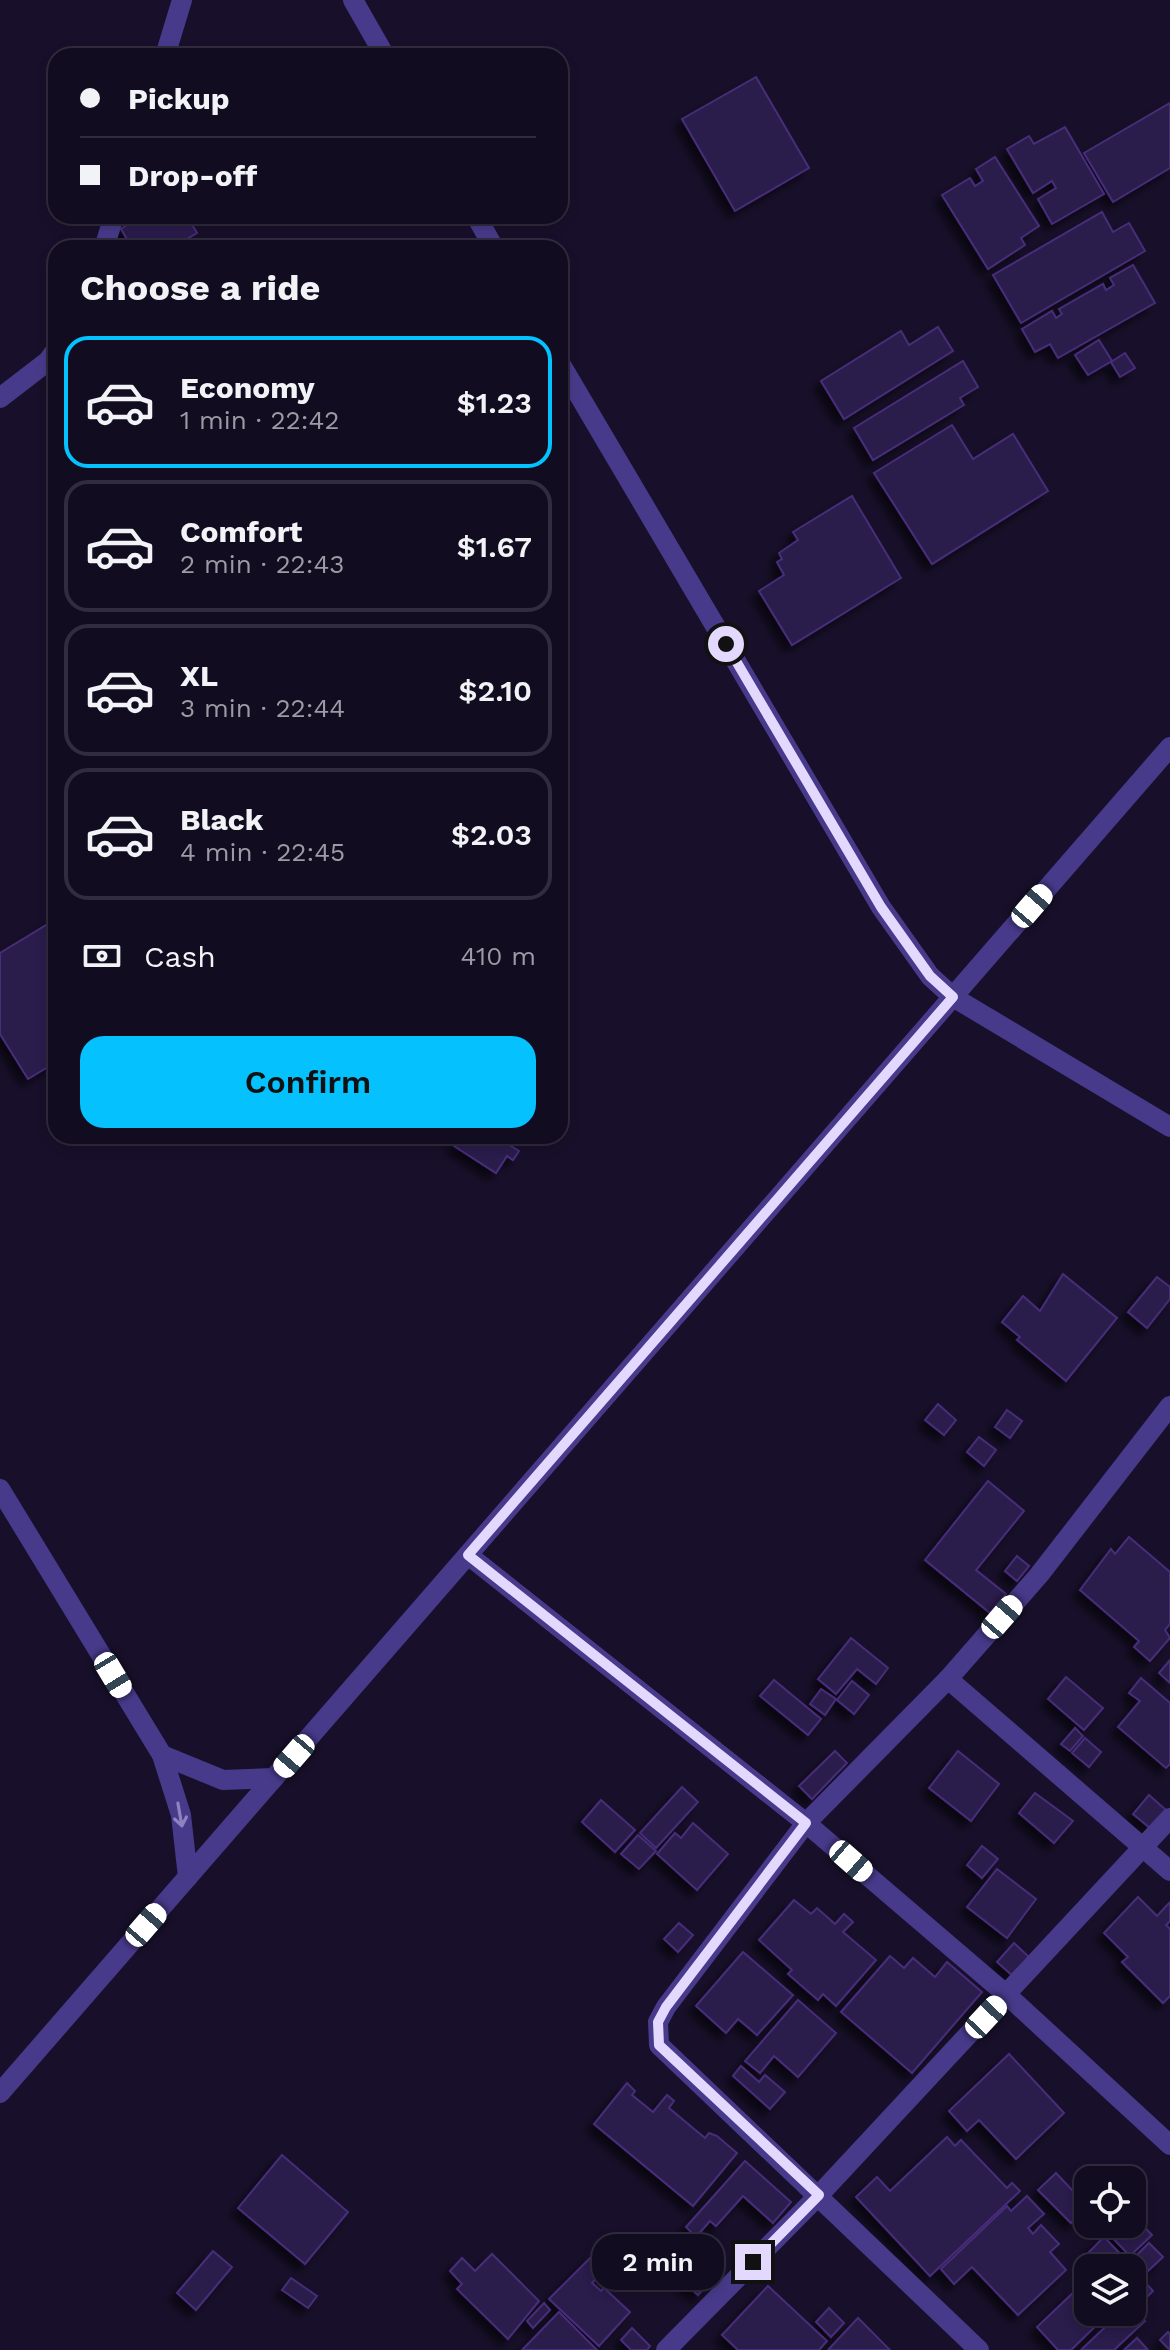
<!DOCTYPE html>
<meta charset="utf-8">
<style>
body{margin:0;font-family:"Work Sans",sans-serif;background:#1f1a2d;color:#f1f3f6;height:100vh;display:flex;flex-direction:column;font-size:30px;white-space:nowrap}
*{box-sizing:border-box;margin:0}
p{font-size:26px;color:#9c9ba5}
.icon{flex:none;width:44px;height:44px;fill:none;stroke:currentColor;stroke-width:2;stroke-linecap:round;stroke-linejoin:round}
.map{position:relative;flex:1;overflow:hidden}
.panel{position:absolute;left:48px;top:240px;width:520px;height:904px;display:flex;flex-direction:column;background:#120c20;border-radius:24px;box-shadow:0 4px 12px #0003,0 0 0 2px #312c3e}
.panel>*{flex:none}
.guide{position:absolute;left:48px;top:48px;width:520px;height:176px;border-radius:24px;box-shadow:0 4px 12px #0003,0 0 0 2px #312c3e;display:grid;align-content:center;height:176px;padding:0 32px;background:#120c20}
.buttons{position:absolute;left:1074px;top:2166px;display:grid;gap:16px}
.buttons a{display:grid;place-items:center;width:72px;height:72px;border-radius:16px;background:#120c20;box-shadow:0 4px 12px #0003,0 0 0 2px #312c3e;font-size:40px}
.end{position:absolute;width:36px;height:36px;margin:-18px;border:10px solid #e3d9ff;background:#111;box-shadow:0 0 0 4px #111}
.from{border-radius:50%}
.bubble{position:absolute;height:56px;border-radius:24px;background:#120c20;box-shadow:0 4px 12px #0003,0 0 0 2px #312c3e;font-size:26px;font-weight:600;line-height:56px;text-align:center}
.car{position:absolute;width:24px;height:48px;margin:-24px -12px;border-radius:10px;box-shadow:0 0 6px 2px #0007;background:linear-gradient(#fff 24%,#345 0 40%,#fff 0 76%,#345 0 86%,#fff 0)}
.guide b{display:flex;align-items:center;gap:28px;height:76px;font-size:30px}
.guide b+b{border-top:2px solid #312c3e}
.guide i{width:20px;height:20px;background:#f1f3f6}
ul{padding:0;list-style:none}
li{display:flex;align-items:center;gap:24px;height:132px;margin:0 16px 12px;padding:0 16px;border:4px solid #312c3e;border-radius:24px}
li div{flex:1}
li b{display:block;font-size:30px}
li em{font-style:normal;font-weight:600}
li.current{border-color:#05c2ff}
li>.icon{width:72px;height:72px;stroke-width:1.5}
h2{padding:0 32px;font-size:36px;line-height:96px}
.pay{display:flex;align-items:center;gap:20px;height:88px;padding:0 32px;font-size:30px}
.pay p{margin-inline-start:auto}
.action{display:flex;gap:16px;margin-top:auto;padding:16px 32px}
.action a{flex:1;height:92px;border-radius:24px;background:#05c2ff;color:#111;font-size:32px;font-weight:600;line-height:92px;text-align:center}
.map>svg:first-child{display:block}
.building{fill:#2c1b4c;stroke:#472d79;stroke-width:2;filter:url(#shadow)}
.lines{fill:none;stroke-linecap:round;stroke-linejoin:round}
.minor{stroke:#483a8b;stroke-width:20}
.oneway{stroke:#8e82bf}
.route{stroke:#e3d9ff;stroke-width:10}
</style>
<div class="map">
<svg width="1170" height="2350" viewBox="0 0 1170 2350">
<defs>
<filter id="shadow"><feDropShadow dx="-7" dy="7" stdDeviation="4" flood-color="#0009"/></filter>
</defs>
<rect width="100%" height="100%" fill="#18102a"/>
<g class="building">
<polygon points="756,77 809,168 735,211 682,119"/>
<polygon points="1170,103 1170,168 1113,202 1084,153"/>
<polygon points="1065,127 1104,194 1052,224 1038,199 1056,188 1052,181 1033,193 1007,149 1029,136 1034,144"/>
<polygon points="995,157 1039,226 1021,238 1025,245 988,269 942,195 970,178 975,186 983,181 976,169"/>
<polygon points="1102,212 1113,232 1129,223 1145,251 1021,323 993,275"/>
<polygon points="130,216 187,216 197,233 172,248 132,248 121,229 133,221"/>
<polygon points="1133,265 1155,303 1058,358 1050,344 1035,352 1022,329 1052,311 1056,318 1062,314 1059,309 1103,284 1106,290 1114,285 1110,278"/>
<polygon points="938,327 953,351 844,419 821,381 901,331 909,345"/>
<polygon points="1099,340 1112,361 1088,375 1075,355"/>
<polygon points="1125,353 1135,368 1120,377 1111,362"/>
<polygon points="963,361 978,387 960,398 964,405 873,460 854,428"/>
<polygon points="952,425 973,459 1013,434 1048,491 932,564 874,473"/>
<polygon points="852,496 901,578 792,645 759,591 784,575 777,562 782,559 779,553 798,540 793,532"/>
<polygon points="56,919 56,1062 28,1079 0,1034 0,953"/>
<polygon points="461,1136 511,1136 506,1143 519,1151 513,1160 507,1156 496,1173 454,1146"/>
<polygon points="1063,1274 1117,1318 1066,1381 1017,1340 1020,1337 1002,1322 1023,1296 1040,1311"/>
<polygon points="1157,1277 1170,1287 1170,1299 1147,1328 1128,1312"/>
<polygon points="938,1404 956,1420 944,1435 925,1420"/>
<polygon points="1007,1410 1022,1421 1010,1438 995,1427"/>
<polygon points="979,1437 996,1450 984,1466 967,1452"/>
<polygon points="988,1481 1024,1511 976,1570 1006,1594 990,1613 925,1560"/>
<polygon points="1129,1537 1170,1572 1170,1624 1165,1630 1170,1638 1150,1661 1134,1647 1139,1641 1080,1590 1111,1549 1115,1554"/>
<polygon points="1017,1556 1029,1566 1017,1581 1005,1571"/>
<polygon points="851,1638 888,1668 876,1684 857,1669 836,1694 818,1679"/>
<polygon points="1170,1660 1170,1683 1159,1673"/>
<polygon points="1066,1677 1103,1708 1084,1730 1048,1699"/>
<polygon points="1141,1678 1170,1703 1170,1764 1166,1768 1118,1727 1140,1701 1129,1693"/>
<polygon points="774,1680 821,1719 808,1735 760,1696"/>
<polygon points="852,1681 869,1695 854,1714 837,1700"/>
<polygon points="821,1689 836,1699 825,1715 810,1704"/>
<polygon points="1075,1728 1083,1736 1070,1751 1061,1744"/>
<polygon points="1085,1738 1101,1752 1089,1767 1072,1753"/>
<polygon points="835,1751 847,1763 812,1799 799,1786"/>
<polygon points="958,1751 999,1784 971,1821 929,1788"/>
<polygon points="682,1787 698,1802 656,1848 640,1833"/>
<polygon points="1035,1793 1073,1821 1054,1843 1019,1813"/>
<polygon points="1149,1795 1166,1810 1150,1828 1133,1814"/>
<polygon points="601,1800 635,1830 615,1852 582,1822"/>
<polygon points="693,1823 728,1854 697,1890 657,1854 675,1833 681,1838"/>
<polygon points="638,1835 656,1851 639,1869 621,1854"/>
<polygon points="982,1846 998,1859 982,1878 967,1865"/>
<polygon points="997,1869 1036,1899 1007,1938 967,1907"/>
<polygon points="1138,1897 1157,1916 1170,1902 1170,1921 1166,1925 1170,1929 1170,1996 1163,2003 1122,1962 1128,1957 1104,1933"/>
<polygon points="794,1900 811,1914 817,1908 835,1924 844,1914 853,1922 843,1932 876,1960 836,2006 823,1994 818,2000 788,1974 792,1970 759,1940"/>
<polygon points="679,1923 693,1935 678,1952 664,1939"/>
<polygon points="1014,1943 1031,1959 1014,1977 997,1962"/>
<polygon points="743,1952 793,1995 757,2035 738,2019 726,2033 696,2006"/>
<polygon points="890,1956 904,1968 913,1958 935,1977 947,1962 982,1992 912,2073 841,2012"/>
<polygon points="798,2000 836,2033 798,2077 774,2056 760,2073 745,2061"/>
<polygon points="1009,2054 1064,2113 1016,2159 979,2120 967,2131 949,2111"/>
<polygon points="741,2066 759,2082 765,2075 785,2092 770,2109 733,2076"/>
<polygon points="627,2083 635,2091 632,2095 653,2112 667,2095 674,2101 669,2108 705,2138 709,2133 717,2136 737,2153 693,2206 594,2124"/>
<polygon points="947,2137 955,2146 961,2140 1007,2188 1012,2183 1020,2191 930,2276 856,2197 877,2177 890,2191"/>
<polygon points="282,2155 348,2212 305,2264 238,2208"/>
<polygon points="745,2161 791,2202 773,2223 743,2196 716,2226 710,2221 696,2237 686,2227"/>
<polygon points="1056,2173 1088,2207 1071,2223 1038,2190"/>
<polygon points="1027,2196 1044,2214 1028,2228 1033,2234 1041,2225 1059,2244 1050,2252 1066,2270 1018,2315 972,2267 954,2284 941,2269 1007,2206 1011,2211"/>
<polygon points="1132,2214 1152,2235 1130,2256 1106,2231 1113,2224 1132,2224"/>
<polygon points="1104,2237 1129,2263 1149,2243 1163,2257 1132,2286 1132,2268 1103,2268 1089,2252"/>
<polygon points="213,2251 232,2267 196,2310 177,2293"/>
<polygon points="492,2254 539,2301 508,2339 457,2289 462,2284 450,2271 462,2258 475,2271"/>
<polygon points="593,2255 607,2267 592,2283 601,2291 604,2288 630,2312 599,2346 549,2299"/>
<polygon points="700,2257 718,2273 698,2295 680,2279"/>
<polygon points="291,2278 317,2296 308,2308 282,2290"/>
<polygon points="1142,2279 1153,2291 1142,2302 1132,2289"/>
<polygon points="768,2286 827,2341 819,2350 738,2350 722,2335"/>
<polygon points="1076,2290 1088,2303 1088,2312 1097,2312 1103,2319 1071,2350 1058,2350 1037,2327"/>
<polygon points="544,2303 550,2310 533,2328 527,2321"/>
<polygon points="829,2308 844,2323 831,2337 816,2322"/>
<polygon points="1132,2308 1145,2321 1114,2350 1081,2350 1121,2312 1132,2312"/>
<polygon points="559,2312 597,2350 522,2350"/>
<polygon points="858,2318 890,2350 828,2350"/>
<polygon points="632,2328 650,2346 647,2350 631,2350 621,2340"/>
<polygon points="1168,2332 1170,2334 1170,2350 1160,2340"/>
<polygon points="1137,2338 1148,2350 1124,2350"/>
</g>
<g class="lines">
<g class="minor">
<polyline points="353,0 385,56"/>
<polyline points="165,56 182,0"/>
<polyline points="476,216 494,248"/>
<polyline points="104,248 114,216"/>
<polyline points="560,363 881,907 930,976 953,997 1170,1127"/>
<polyline points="0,398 48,361 56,350"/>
<polyline points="0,1489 162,1755 181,1815 188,1877"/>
<polyline points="468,1555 806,1823 1007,1995 1170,2145"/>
<polyline points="948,1679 1170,1871"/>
<polyline points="162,1755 223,1780 274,1778"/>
<polyline points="0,2093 1170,747"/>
<polyline points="666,2350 819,2195 1170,1818"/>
<polyline points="979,2350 659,2045 658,2022 666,2007 806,1823 948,1679 1039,1575 1170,1406"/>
</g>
</g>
<defs><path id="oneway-shaft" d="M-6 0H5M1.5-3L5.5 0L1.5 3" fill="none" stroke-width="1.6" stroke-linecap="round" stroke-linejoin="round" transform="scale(2)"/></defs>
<use class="oneway" href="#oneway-shaft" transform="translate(180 1815) rotate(80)"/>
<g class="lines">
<polyline class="route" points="726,644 881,907 930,976 953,997 468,1555 806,1823 666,2007 658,2022 659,2045 819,2195 753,2262"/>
</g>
</svg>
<div class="buttons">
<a><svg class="icon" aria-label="locate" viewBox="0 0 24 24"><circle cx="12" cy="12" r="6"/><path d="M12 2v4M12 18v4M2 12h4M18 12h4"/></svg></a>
<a><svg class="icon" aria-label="layers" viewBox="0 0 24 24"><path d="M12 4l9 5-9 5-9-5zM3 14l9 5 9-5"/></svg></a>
</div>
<i class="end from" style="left:726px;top:644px"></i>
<i class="end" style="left:753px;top:2262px"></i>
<div class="bubble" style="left:592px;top:2234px;width:132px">2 min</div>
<i class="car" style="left:1032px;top:906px;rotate:41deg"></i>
<i class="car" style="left:1002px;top:1617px;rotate:41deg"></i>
<i class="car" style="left:113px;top:1675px;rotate:149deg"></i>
<i class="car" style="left:294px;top:1756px;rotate:221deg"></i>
<i class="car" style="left:851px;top:1861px;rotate:131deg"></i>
<i class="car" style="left:146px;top:1925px;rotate:41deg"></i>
<i class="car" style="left:986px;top:2017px;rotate:43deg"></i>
<div class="guide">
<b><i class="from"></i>Pickup</b>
<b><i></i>Drop-off</b>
</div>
<section class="panel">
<h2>Choose a ride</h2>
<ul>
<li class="current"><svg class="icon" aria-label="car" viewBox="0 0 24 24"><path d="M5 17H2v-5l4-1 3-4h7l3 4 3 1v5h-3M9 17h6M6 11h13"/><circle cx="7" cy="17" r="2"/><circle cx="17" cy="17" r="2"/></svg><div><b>Economy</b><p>1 min · 22:42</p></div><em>$1.23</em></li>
<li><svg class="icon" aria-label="car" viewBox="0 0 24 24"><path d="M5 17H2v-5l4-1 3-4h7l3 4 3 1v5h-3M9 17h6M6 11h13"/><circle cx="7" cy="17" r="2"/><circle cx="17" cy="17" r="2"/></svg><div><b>Comfort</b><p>2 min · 22:43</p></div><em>$1.67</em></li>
<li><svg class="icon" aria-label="car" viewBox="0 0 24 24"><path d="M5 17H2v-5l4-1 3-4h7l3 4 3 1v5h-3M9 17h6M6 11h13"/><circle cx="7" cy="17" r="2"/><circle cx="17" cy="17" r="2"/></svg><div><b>XL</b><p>3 min · 22:44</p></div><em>$2.10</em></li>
<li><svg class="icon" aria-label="car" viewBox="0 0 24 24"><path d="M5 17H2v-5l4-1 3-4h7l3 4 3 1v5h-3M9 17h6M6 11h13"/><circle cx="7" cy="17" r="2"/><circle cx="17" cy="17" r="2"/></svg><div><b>Black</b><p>4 min · 22:45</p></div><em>$2.03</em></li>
</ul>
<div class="pay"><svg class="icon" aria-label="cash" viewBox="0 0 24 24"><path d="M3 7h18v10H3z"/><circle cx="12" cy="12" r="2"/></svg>Cash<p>410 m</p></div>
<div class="action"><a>Confirm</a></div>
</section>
</div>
